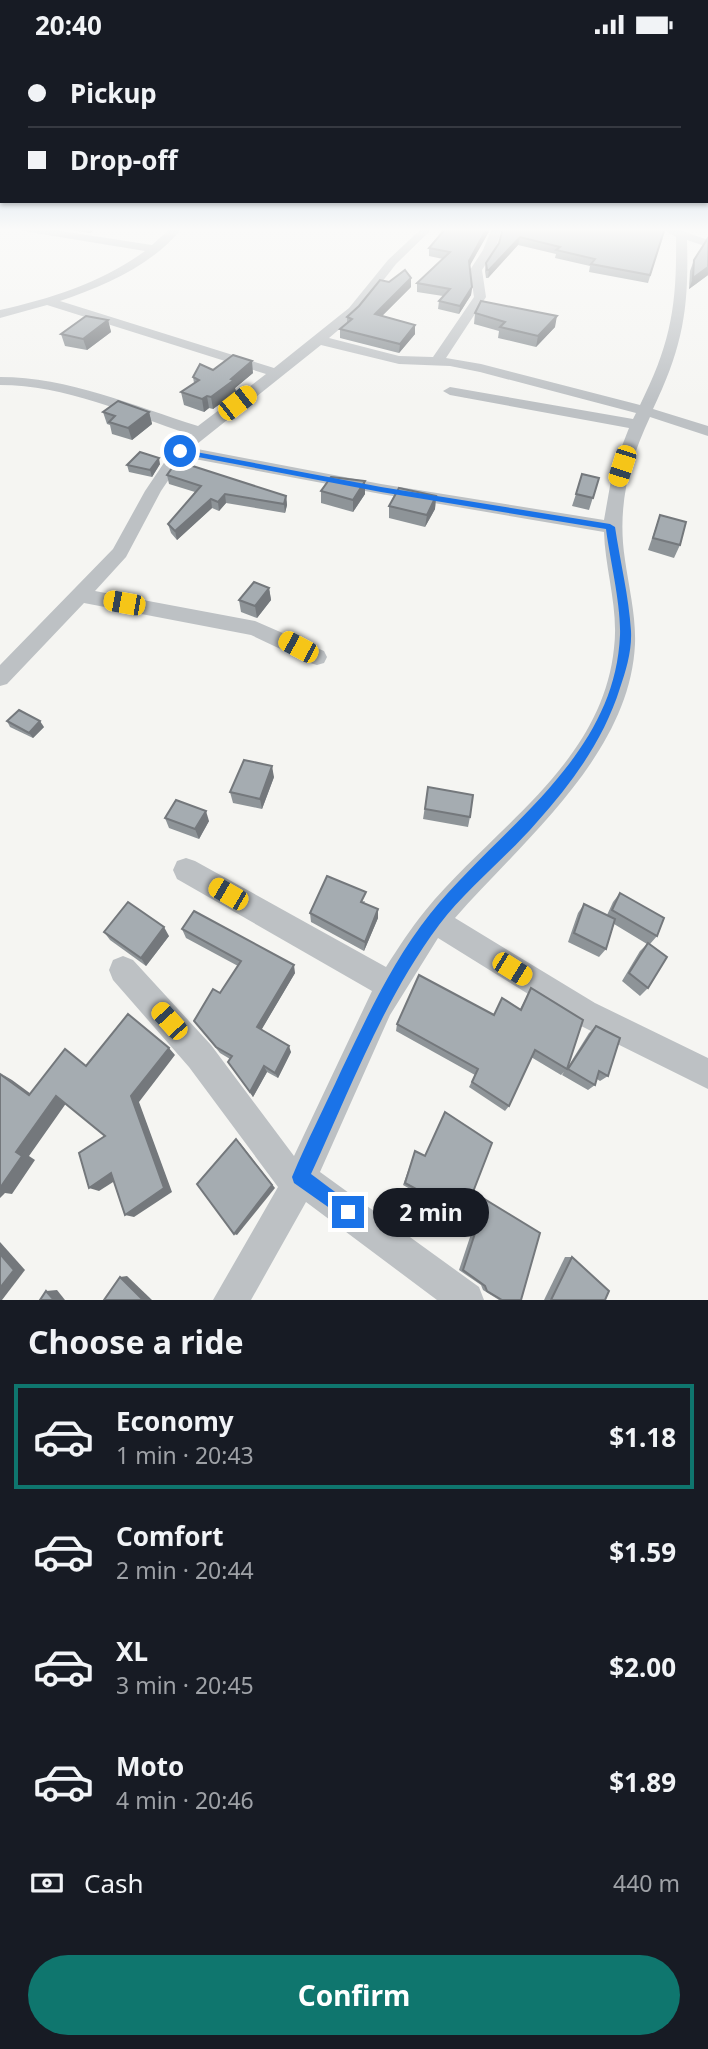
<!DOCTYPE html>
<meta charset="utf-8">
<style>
body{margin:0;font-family:"Noto Sans",sans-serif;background:#242831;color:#f1f3f6;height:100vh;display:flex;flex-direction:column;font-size:26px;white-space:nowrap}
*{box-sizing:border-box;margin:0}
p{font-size:23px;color:#9ea1a6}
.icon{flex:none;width:38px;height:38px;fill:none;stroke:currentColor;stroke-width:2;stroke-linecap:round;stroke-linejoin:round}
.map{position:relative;height:1251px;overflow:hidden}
.side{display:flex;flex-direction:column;background:#171b24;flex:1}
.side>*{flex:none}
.top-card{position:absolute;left:0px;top:0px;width:709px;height:154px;box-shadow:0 2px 5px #0004;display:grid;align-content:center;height:154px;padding:0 28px;background:#171b24}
.end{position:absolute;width:32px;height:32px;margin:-16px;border:9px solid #1a73e8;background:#fff;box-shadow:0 0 0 4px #fff}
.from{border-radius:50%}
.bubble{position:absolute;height:49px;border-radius:24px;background:#171b24;box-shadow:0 2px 5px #0004;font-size:23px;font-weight:700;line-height:49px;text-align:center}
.car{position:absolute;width:21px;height:42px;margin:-21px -10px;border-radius:9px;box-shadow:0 0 5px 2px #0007;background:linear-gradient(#f5c518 24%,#345 0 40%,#f5c518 0 76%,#345 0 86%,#f5c518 0)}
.top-card b{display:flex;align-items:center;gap:24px;height:66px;font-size:26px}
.top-card b+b{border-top:2px solid #363941}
.top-card i{width:18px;height:18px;background:#f1f3f6}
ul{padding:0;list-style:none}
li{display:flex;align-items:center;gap:21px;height:105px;margin:0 14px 10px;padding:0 14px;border:4px solid transparent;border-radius:0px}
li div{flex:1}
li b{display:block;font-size:26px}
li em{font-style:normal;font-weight:700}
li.current{border-color:#0f766e}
li>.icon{width:63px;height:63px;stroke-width:1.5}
h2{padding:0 28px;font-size:32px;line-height:84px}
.pay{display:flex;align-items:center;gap:18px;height:77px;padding:0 28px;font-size:26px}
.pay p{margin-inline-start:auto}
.button{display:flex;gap:14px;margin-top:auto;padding:14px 28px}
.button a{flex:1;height:80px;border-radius:42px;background:#0f766e;color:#fff;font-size:28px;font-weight:700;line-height:80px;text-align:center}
.status{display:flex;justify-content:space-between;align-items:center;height:49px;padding:0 35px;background:#171b24;direction:ltr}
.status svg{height:19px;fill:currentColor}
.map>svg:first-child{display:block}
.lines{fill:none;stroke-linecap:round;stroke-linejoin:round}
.minor{fill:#bdc1c4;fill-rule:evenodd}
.wall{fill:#8e9498}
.shaded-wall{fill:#74787c}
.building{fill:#a5acb1;stroke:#74787c;stroke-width:2}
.route{fill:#1a73e8}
</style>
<div class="status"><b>20:40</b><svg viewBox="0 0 49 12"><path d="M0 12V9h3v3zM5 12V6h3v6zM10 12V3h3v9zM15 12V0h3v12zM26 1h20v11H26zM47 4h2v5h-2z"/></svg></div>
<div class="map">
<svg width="708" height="1251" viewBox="0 0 708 1251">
<rect width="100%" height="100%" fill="#f5f5f2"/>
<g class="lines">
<path class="minor" d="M18 179H42L152 196 171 179H182C153 216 104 237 60 252L274 319 349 259 388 211 422 179H433L396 215 357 265 329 289 399 307 433 308 474 248 470 221 483 201 492 179H502L495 201 482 221 486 248 446 309 481 315 640 356C671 294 677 256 676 188L661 179H674L708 191V198L687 191C689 260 683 297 653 360L708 377V387L650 368C628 415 617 459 625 511 629 539 636 567 635 595 630 706 522 792 455 869L595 954 708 1009V1040L575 974 438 889 390 966 320 1123 479 1238 484 1251H437L306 1153 251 1251H213L278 1138 189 1018 113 931 109 921 113 911 123 907 133 911 211 996 294 1107 372 942 177 830 173 821 177 812 186 809 195 812 386 918C398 899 411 879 425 862 492 779 602 716 614 599 619 560 605 521 604 483L381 445 184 408 161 442 126 508 95 542 255 572 324 602 327 608 324 614 317 616 310 614 251 586 84 554 7 635 0 637V616L113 500 145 442 174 399 189 385C128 365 65 336 0 336V328C68 328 134 357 198 377L266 325 47 256 0 269V261C50 250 103 233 145 202L23 182ZM321 296 399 315 450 317 480 323 636 364 633 370 450 338 443 342 450 346 629 379 613 420 604 471 381 435 192 399Z"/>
</g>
<g class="wall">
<polygon points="59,179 97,179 90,184"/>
<polygon points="446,179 491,179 469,217 472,238 471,246 459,265 438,260 439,252 443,247 417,243 417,234 443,210 429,207 429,199"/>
<polygon points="503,179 660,181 664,182 648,234 589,223 590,217 555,209 556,205 518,196 488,229 486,229 485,222 486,214 499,194"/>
<polygon points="708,189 708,226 689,240 690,222 694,211"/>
<polygon points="411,238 382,267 415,285 399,304 340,289 340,280 347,274 347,268"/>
<polygon points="475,264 555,278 536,298 498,289 499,282 474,275"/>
<polygon points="108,271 111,283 87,301 65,297 61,285"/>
<polygon points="213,321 253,324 235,339 236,343 213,360 209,359 204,363 184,356 181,343 194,334 193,328"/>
<polygon points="103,363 149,363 152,375 132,391 112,385 110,376 107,375"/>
<polygon points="160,415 152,428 129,423 127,416"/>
<polygon points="167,426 286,447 287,456 285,464 226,454 219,462 212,459 177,491 171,484 168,475 195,443 169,435"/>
<polygon points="599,429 589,461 572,457 576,445"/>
<polygon points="321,442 365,445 353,463 321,454"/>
<polygon points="436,447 435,460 425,478 389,469 389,457"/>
<polygon points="660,466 680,496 674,509 648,501"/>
<polygon points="269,539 271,551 257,569 241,563 239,551"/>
<polygon points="7,672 44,678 33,689 10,678"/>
<polygon points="274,728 262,760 233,754 230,743"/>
<polygon points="428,738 470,768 468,778 423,770"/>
<polygon points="165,769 209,772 199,790 169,779"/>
<polygon points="620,844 657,887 650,895 648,939 640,947 622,932 640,902 647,895 614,875 606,900 599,908 568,893 578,864 584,855 607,866 613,853"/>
<polygon points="365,852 364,854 378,869 364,902 311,873 310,864"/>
<polygon points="182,880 295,924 261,981 291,1003 278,1029 267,1023 253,1048 228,1013 230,1010 220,1004 194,972 220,944 238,917 186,889"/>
<polygon points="104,883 169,887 146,917 110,891"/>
<polygon points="531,939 569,1016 589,984 596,977 608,1027 600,1032 597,1030 595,1036 588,1041 562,1026 564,1023 561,1026 531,1008 509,1057 505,1062 469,1038 475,1026 396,982 397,975 493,966 520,960"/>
<polygon points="445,1063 473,1143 521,1251 499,1251 483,1241 481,1236 459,1221 477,1167 448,1151 447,1157 444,1159 403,1136 415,1102 425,1107"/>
<polygon points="565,1208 572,1208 605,1251 544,1251"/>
</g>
<g class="shaded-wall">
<polygon points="88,179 97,179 90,184"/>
<polygon points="487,179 491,179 468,220 469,212"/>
<polygon points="520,188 518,196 488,229 489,221"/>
<polygon points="708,218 708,226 689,240 693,229"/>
<polygon points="411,229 411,238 375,274 375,265"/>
<polygon points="472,238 471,246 459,265 460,257"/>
<polygon points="557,267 555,278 536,298 538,287"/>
<polygon points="108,271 111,283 87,301 83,290"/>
<polygon points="415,276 415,285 399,304 400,295"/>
<polygon points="252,312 253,324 235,339 236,343 213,360 211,348"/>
<polygon points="207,347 209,359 204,363 202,350"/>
<polygon points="149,363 152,375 132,391 128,379"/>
<polygon points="159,409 160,415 152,428 150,421"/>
<polygon points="365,432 365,445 353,463 353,451"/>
<polygon points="225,445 226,454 219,462 218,453"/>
<polygon points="286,447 287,456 285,464 284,455"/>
<polygon points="436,447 435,460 425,478 427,466"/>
<polygon points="211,450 212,459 177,491 175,482"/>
<polygon points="269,539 271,551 257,569 255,557"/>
<polygon points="40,672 44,678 33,689 29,684"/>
<polygon points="272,717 274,728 262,760 260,750"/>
<polygon points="206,762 209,772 199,790 195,780"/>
<polygon points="378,860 378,869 364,902 365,893"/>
<polygon points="164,878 169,887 146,917 141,909"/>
<polygon points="294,916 295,924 259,985 257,978"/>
<polygon points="289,997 291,1003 278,1029 275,1024"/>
<polygon points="169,999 175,1006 139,1053 172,1143 134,1168 125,1166 131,1047"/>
<polygon points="264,1017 267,1023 253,1048 250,1043"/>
<polygon points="0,1024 12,1031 42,1053 29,1046"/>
<polygon points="56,1047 67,1053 29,1107 35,1111 12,1145 5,1144 0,1149 0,1139 16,1103"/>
<polygon points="240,1094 275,1139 237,1186 234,1185"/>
<polygon points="111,1124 121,1128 99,1142 89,1139"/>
<polygon points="0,1193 25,1221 2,1251 0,1251"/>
<polygon points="127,1227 152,1251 143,1251 120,1228"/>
<polygon points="57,1241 65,1251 54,1251 46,1242"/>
</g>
<g class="building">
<polygon points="446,179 487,179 469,212 472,238 460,257 439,252 450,240 417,234 450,203 429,199"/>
<polygon points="503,179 651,179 664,182 650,226 591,215 595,210 556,201 560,198 520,188 489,221 487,221 486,214 499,194"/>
<polygon points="708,189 708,218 693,229 694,211"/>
<polygon points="405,221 411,229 375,265 415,276 400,295 340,280 352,270 347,268 359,257 380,231 389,233"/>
<polygon points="481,252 557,267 538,287 500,278 505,273 475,264"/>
<polygon points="86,267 108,271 83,290 61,285"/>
<polygon points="233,306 252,312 231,330 234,331 211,348 207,347 202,350 181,343 199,331 193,328 200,315 213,321"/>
<polygon points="118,352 149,363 128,379 109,373 115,367 103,363"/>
<polygon points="140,403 159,409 150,421 127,416"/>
<polygon points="177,412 286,447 284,455 225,445 218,453 211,450 175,482 168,475 201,437 167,426"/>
<polygon points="582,425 599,429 593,449 576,445"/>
<polygon points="331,428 365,432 353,451 321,442"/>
<polygon points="399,439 436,447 427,466 389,457"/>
<polygon points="660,466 686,473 680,496 653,489"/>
<polygon points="254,533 269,539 255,557 239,551"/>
<polygon points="19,661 40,672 29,684 7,672"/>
<polygon points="244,711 272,717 260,750 230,743"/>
<polygon points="428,738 473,746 470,768 425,760"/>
<polygon points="176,751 206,762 195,780 165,769"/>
<polygon points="327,827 366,843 361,853 378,860 365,893 310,864"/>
<polygon points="620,844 664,869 657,887 612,861"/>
<polygon points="128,853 164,878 141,909 104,883"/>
<polygon points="584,855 615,870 606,900 574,884"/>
<polygon points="194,862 294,916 257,978 289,997 275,1024 264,1017 250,1043 228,1013 232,1007 216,998 194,972 213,940 220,944 241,912 182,880"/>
<polygon points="648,894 667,908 648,939 629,924"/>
<polygon points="419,926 494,966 502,949 521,961 531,939 583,971 567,1020 535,1001 509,1057 472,1033 478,1020 397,975"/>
<polygon points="128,965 169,999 131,1047 164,1139 125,1166 111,1124 89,1139 79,1104 105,1087 56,1047 16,1103 22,1107 0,1139 0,1025 29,1046 65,1000 86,1017"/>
<polygon points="596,977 620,989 608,1027 599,1022 595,1036 568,1020"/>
<polygon points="445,1063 492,1094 473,1143 540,1184 521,1251 502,1251 487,1242 485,1237 463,1221 481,1166 449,1148 447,1157 405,1134 415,1102 425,1107"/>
<polygon points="236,1090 272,1136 234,1185 197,1135"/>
<polygon points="0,1205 14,1221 0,1239"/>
<polygon points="572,1208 609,1242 605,1251 551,1251"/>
<polygon points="120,1228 143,1251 104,1251"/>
<polygon points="46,1242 54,1251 40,1251"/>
</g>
<linearGradient id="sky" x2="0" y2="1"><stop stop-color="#95b9da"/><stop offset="0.51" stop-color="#fafaf9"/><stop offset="1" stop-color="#fafaf9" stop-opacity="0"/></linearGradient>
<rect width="708" height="354" fill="url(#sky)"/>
<path class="route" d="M180 400 381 438 610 475 615 478C620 512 629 548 631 582 632 602 626 621 620 639 604 690 573 733 537 773 506 809 468 838 439 876 383 951 350 1041 311 1125L354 1157 357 1163 354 1170 348 1172 294 1134 292 1128C307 1092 325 1057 341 1022 367 968 392 913 430 865 500 778 615 709 620 586 621 555 610 511 606 480L381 443 177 404Z"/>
</svg>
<i class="end from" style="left:180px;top:402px"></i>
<i class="end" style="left:348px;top:1163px"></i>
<div class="bubble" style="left:373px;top:1139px;width:116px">2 min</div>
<i class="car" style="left:237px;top:354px;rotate:52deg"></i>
<i class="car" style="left:622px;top:417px;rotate:198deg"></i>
<i class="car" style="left:124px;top:554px;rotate:280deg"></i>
<i class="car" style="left:298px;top:598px;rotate:298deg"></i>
<i class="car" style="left:228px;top:845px;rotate:300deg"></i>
<i class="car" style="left:512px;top:920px;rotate:122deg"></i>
<i class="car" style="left:169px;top:972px;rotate:318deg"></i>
<div class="top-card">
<b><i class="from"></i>Pickup</b>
<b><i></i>Drop-off</b>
</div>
</div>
<section class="side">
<h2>Choose a ride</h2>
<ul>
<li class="current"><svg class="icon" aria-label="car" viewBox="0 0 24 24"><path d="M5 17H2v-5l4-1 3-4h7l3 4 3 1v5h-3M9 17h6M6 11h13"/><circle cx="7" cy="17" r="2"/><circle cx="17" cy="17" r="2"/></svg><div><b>Economy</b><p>1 min · 20:43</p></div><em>$1.18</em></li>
<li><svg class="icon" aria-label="car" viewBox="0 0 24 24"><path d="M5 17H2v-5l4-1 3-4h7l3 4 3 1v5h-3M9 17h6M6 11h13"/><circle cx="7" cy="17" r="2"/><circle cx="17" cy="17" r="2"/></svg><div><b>Comfort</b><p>2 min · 20:44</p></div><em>$1.59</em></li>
<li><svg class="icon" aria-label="car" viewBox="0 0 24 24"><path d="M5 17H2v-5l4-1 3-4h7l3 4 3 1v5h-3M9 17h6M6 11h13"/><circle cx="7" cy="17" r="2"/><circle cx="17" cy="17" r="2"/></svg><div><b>XL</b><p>3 min · 20:45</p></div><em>$2.00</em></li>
<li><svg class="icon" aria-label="car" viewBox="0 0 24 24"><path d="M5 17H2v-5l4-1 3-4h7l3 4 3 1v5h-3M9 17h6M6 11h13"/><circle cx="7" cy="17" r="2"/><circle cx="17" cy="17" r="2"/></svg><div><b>Moto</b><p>4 min · 20:46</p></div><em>$1.89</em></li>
</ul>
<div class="pay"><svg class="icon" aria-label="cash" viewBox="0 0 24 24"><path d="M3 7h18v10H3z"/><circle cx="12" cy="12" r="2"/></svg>Cash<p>440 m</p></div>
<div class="button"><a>Confirm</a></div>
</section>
